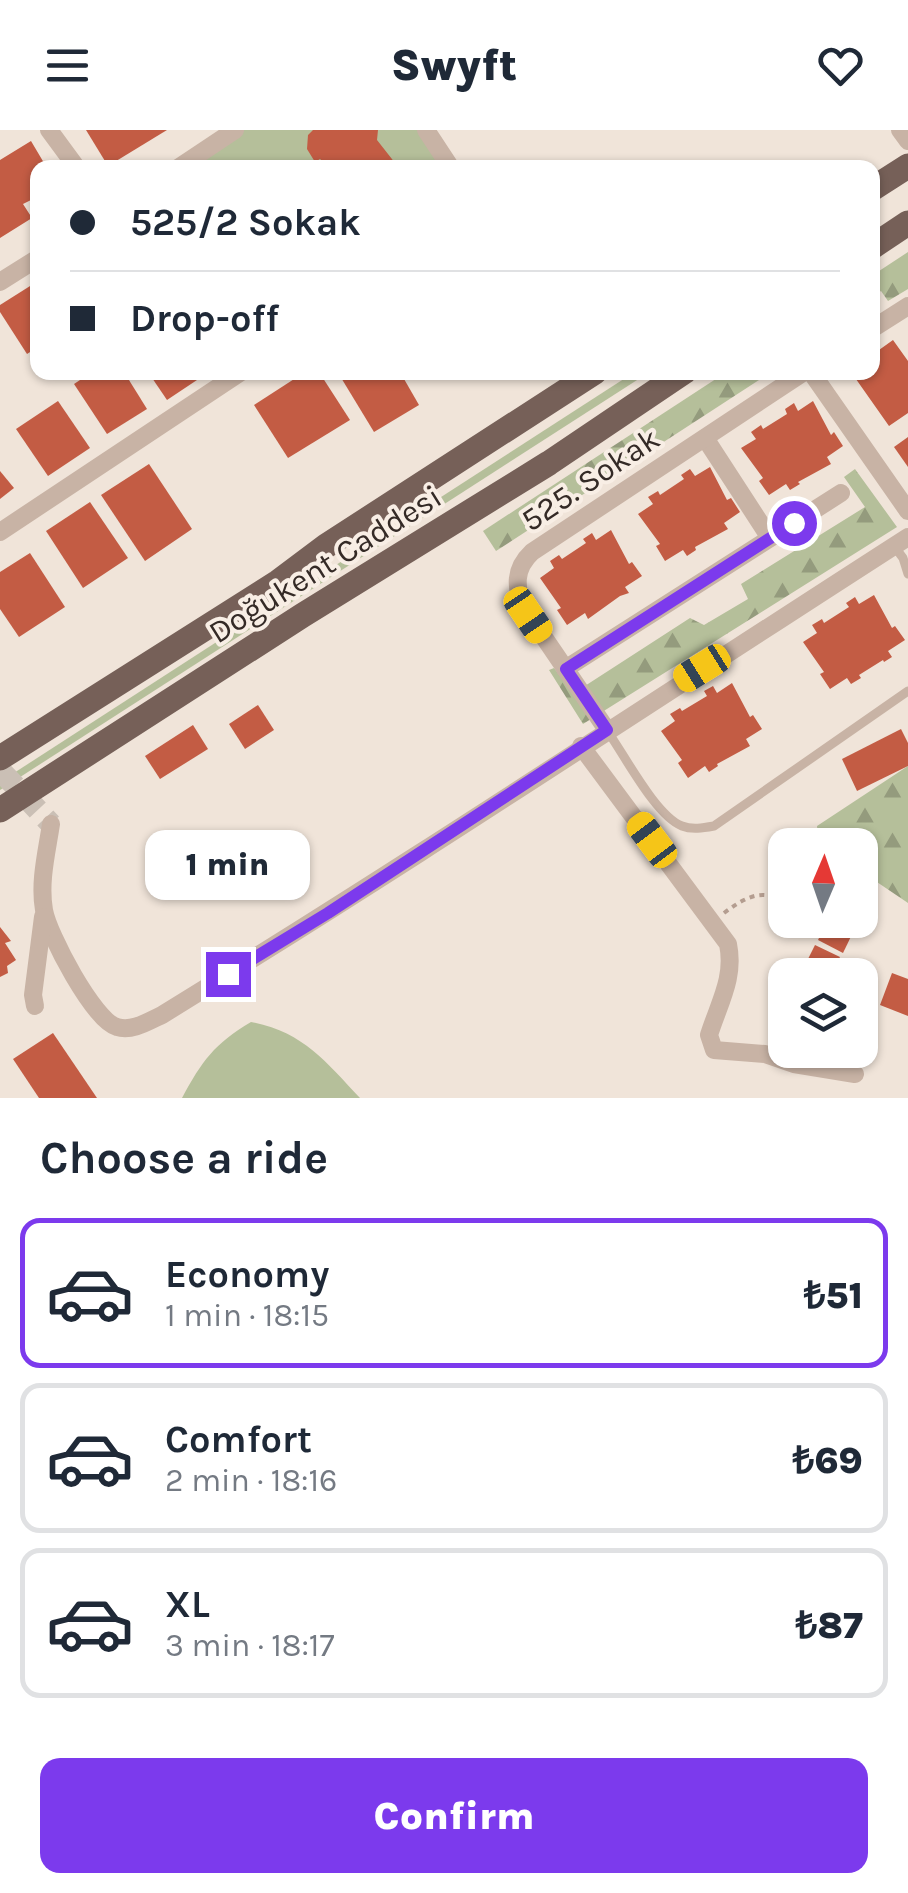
<!DOCTYPE html>
<meta charset="utf-8">
<style>
body{margin:0;font-family:Karla,sans-serif;background:#f2f2f3;color:#1f2937;height:100vh;display:flex;flex-direction:column;font-size:38px;white-space:nowrap}
*{box-sizing:border-box;margin:0}
p{font-size:32px;color:#747a83}
.icon{flex:none;width:55px;height:55px;fill:none;stroke:currentColor;stroke-width:2;stroke-linecap:round;stroke-linejoin:round}
.map{position:relative;height:968px;overflow:hidden}
.side{display:flex;flex-direction:column;background:#fff;flex:1}
.side>*{flex:none}
.banner{position:absolute;left:30px;top:30px;width:850px;height:220px;border-radius:20px;box-shadow:0 2px 8px #0004;display:grid;align-content:center;height:220px;padding:0 40px;background:#fff}
.needle{width:65px;rotate:2deg}
.tools{position:absolute;left:768px;top:698px;display:grid;gap:20px}
.tools a{display:grid;place-items:center;width:110px;height:110px;border-radius:20px;background:#fff;box-shadow:0 2px 8px #0004;font-size:50px}
.end{position:absolute;width:45px;height:45px;margin:-22px;border:12px solid #7c3aed;background:#fff;box-shadow:0 0 0 5px #fff}
.from{border-radius:50%}
.bubble{position:absolute;height:70px;border-radius:20px;background:#fff;box-shadow:0 2px 8px #0004;font-size:32px;font-weight:800;line-height:70px;text-align:center}
.car{position:absolute;width:30px;height:60px;margin:-30px -15px;border-radius:12px;box-shadow:0 0 8px 2px #0007;background:linear-gradient(#f5c518 24%,#345 0 40%,#f5c518 0 76%,#345 0 86%,#f5c518 0)}
.banner b{display:flex;align-items:center;gap:35px;height:95px;font-size:38px}
.banner b+b{border-top:2px solid #e0e1e3}
.banner i{width:25px;height:25px;background:#1f2937}
ul{padding:0;list-style:none}
li{display:flex;align-items:center;gap:30px;height:150px;margin:0 20px 15px;padding:0 20px;border:5px solid #e0e1e3;border-radius:20px}
li div{flex:1}
li b{display:block;font-size:38px}
li em{font-style:normal;font-weight:800}
li.active{border-color:#7c3aed}
li>.icon{width:90px;height:90px;stroke-width:1.5}
h2{padding:0 40px;font-size:45px;line-height:120px}
.action{display:flex;gap:20px;margin-top:auto;padding:20px 40px}
.action a{flex:1;height:115px;border-radius:20px;background:#7c3aed;color:#fff;font-size:40px;font-weight:800;line-height:115px;text-align:center}
header{display:flex;justify-content:space-between;align-items:center;height:130px;padding:0 40px;background:#fff;font-size:45px;font-weight:800}
.map>svg:first-child{display:block}
.green{fill:#b5bf9a}
.forest{fill:url(#forest-firs)}
.building{fill:#c35c44}
.lines{fill:none;stroke-linecap:round;stroke-linejoin:round}
.tertiary-tunnel{stroke:#cabfb5;stroke-width:22;stroke-dasharray:22 11;stroke-linecap:butt}
.path{stroke:#b49d90;stroke-width:4;stroke-dasharray:5 5;stroke-linecap:butt}
.service{stroke:#c8b3a5;stroke-width:9}
.minor{stroke:#c8b3a5;stroke-width:18}
.primary{stroke:#766058;stroke-width:25}
.route{stroke:#7c3aed;stroke-width:12}
.labels{text-anchor:middle;stroke-width:8;stroke-linejoin:round;paint-order:stroke}
.street-label{font-size:32px;fill:#342a26;stroke:#f8eee5}
</style>
<header><svg class="icon" aria-label="menu" viewBox="0 0 24 24"><path d="M4 6h16M4 12h16M4 18h16"/></svg>Swyft<svg class="icon" aria-label="heart" viewBox="0 0 24 24"><path d="M12 20l-8-8c-3-5 5-10 8-4 3-6 11-1 8 4z"/></svg></header>
<div class="map">
<svg width="908" height="968" viewBox="0 0 908 968">
<defs>
<pattern id="forest-firs" width="22" height="20" patternUnits="userSpaceOnUse" patternTransform="scale(2.5)"><rect width="22" height="20" fill="#b5bf9a"/><path d="M5 1l3.5 6h-7zM16 11l3.5 6h-7z" fill="#949b7d"/></pattern>
</defs>
<rect width="100%" height="100%" fill="#f0e4d9"/>
<g class="green">
<polygon points="236,0 426,0 451,38 178,38"/>
<polygon points="633,243 648,243 0,660 0,652"/>
<path d="M251 892C303 902 325 931 360 968H182C202 931 214 914 251 892Z"/>
</g>
<g class="forest">
<polygon points="908,122 908,159 888,171 881,161 873,166 873,145"/>
<polygon points="725,243 755,243 759,250 496,421 483,401"/>
<polygon points="855,339 897,397 583,594 549,540 554,538 574,563 690,488 704,495 748,469 741,454 865,377 844,347"/>
<polygon points="908,636 908,773 868,746 860,745 860,715 819,715 817,696"/>
</g>
<g class="building">
<polygon points="86,0 167,0 108,36"/>
<polygon points="313,0 378,0 377,10 399,38 350,38 327,35 320,29 315,32 307,19 308,5"/>
<polygon points="31,11 47,38 38,38 38,76 33,69 23,74 32,88 0,108 0,30"/>
<polygon points="38,151 38,217 27,224 0,182 0,175"/>
<polygon points="893,210 908,231 908,283 889,296 851,242 872,242 872,225"/>
<polygon points="92,242 124,242 147,279 107,304 74,254"/>
<polygon points="148,242 209,242 167,270"/>
<polygon points="305,242 319,242 350,290 288,328 254,275"/>
<polygon points="347,242 400,242 419,275 374,302 340,246"/>
<polygon points="58,271 90,318 48,346 16,299"/>
<polygon points="813,271 831,305 834,302 843,316 827,327 831,334 798,352 800,354 790,360 786,354 769,365 759,351 763,348 741,318 756,309 751,302 761,295 763,299 787,284 785,279 794,273 798,281"/>
<polygon points="908,307 908,337 894,317"/>
<polygon points="149,334 192,399 145,431 101,365"/>
<polygon points="710,337 727,370 731,368 740,382 724,393 728,399 695,417 696,420 687,426 683,420 665,431 656,416 660,414 638,384 653,374 648,367 658,361 660,365 684,349 681,345 690,339 695,346"/>
<polygon points="0,341 14,358 0,369"/>
<polygon points="90,372 128,428 83,458 46,401"/>
<polygon points="611,400 629,434 632,432 642,446 625,457 629,463 620,466 588,489 585,483 567,495 557,480 561,478 540,448 554,438 550,431 559,425 562,429 586,413 583,409 592,403 596,410"/>
<polygon points="30,423 65,477 19,507 0,479 0,442"/>
<polygon points="874,465 892,498 895,496 905,510 888,521 892,527 884,532 883,530 859,545 861,548 851,554 847,548 830,559 820,544 824,542 803,512 817,503 812,495 822,489 824,493 849,477 846,473 855,467 859,474"/>
<polygon points="732,553 750,587 753,585 762,599 746,609 750,616 717,634 718,636 709,642 705,636 688,648 678,633 682,630 661,601 675,591 670,584 680,578 682,581 707,566 704,561 713,556 717,563"/>
<polygon points="258,575 274,600 245,619 229,594"/>
<polygon points="193,595 208,619 160,649 145,626"/>
<polygon points="901,599 908,613 908,636 857,661 842,629"/>
<polygon points="828,790 848,790 857,794 843,823 818,810"/>
<polygon points="0,797 11,811 5,813 16,830 7,836 8,843 0,847"/>
<polygon points="815,815 840,827 831,845 801,843"/>
<polygon points="892,843 908,849 908,886 880,875"/>
<polygon points="53,903 97,968 39,968 13,929"/>
</g>
<g class="lines">
<polyline class="tertiary-tunnel" points="0,640 51,694"/>
<g class="path">
<path d="M724 783C744 768 764 756 785 774"/>
<polyline points="788,795 788,790"/>
</g>
<g class="service">
<polyline points="894,416 903,428 908,444"/>
<path d="M608 602C625 626 656 686 682 696 692 700 703 698 714 696L908 561"/>
</g>
<g class="minor">
<polyline points="49,0 77,38"/>
<polyline points="426,0 451,38"/>
<polyline points="900,0 908,11"/>
<polyline points="178,38 235,0"/>
<polyline points="0,152 38,128"/>
<polyline points="872,199 908,176"/>
<polyline points="811,242 908,381"/>
<polyline points="705,308 770,408"/>
<polyline points="0,402 241,242"/>
<polyline points="565,539 841,363"/>
<path d="M607 600 524 478C515 457 514 439 532 422L804 242"/>
<path d="M581 616 728 814C735 848 719 873 709 905L714 920 765 924 794 934 855 944"/>
<path d="M51 694C47 721 39 752 44 780 48 804 94 891 117 897 132 902 149 891 162 885 413 731 659 567 908 407"/>
<polyline points="35,876 33,865 43,787"/>
</g>
<g class="primary">
<polyline points="872,59 908,36"/>
<polyline points="872,117 908,93"/>
<polyline points="0,628 278,452 326,416 595,242"/>
<polyline points="0,680 303,485 549,333 684,242"/>
</g>
</g>
<g class="lines">
<polyline class="route" points="228,844 328,783 607,600 566,539 794,393"/>
</g>
<g class="labels">
<g class="street-label">
<text transform="translate(590 349) rotate(-34)" y="11">525. Sokak</text>
<text transform="translate(325 434) rotate(-32)" y="11">Doğukent Caddesi</text>
</g>
</g>
</svg>
<div class="tools">
<a><svg class="needle" viewBox="-14 -14 28 28"><path d="M0-13l5 13h-10z" fill="#e53935"/><path d="M0 13l5-13h-10z" fill="#747a83"/></svg></a>
<a><svg class="icon" aria-label="layers" viewBox="0 0 24 24"><path d="M12 4l9 5-9 5-9-5zM3 14l9 5 9-5"/></svg></a>
</div>
<i class="end from" style="left:794px;top:393px"></i>
<i class="end" style="left:228px;top:844px"></i>
<div class="bubble" style="left:145px;top:700px;width:165px">1 min</div>
<i class="car" style="left:528px;top:485px;rotate:146deg"></i>
<i class="car" style="left:702px;top:538px;rotate:238deg"></i>
<i class="car" style="left:652px;top:710px;rotate:323deg"></i>
<div class="banner">
<b><i class="from"></i>525/2 Sokak</b>
<b><i></i>Drop-off</b>
</div>
</div>
<section class="side">
<h2>Choose a ride</h2>
<ul>
<li class="active"><svg class="icon" aria-label="car" viewBox="0 0 24 24"><path d="M5 17H2v-5l4-1 3-4h7l3 4 3 1v5h-3M9 17h6M6 11h13"/><circle cx="7" cy="17" r="2"/><circle cx="17" cy="17" r="2"/></svg><div><b>Economy</b><p>1 min · 18:15</p></div><em>₺51</em></li>
<li><svg class="icon" aria-label="car" viewBox="0 0 24 24"><path d="M5 17H2v-5l4-1 3-4h7l3 4 3 1v5h-3M9 17h6M6 11h13"/><circle cx="7" cy="17" r="2"/><circle cx="17" cy="17" r="2"/></svg><div><b>Comfort</b><p>2 min · 18:16</p></div><em>₺69</em></li>
<li><svg class="icon" aria-label="car" viewBox="0 0 24 24"><path d="M5 17H2v-5l4-1 3-4h7l3 4 3 1v5h-3M9 17h6M6 11h13"/><circle cx="7" cy="17" r="2"/><circle cx="17" cy="17" r="2"/></svg><div><b>XL</b><p>3 min · 18:17</p></div><em>₺87</em></li>
</ul>
<div class="action"><a>Confirm</a></div>
</section>
